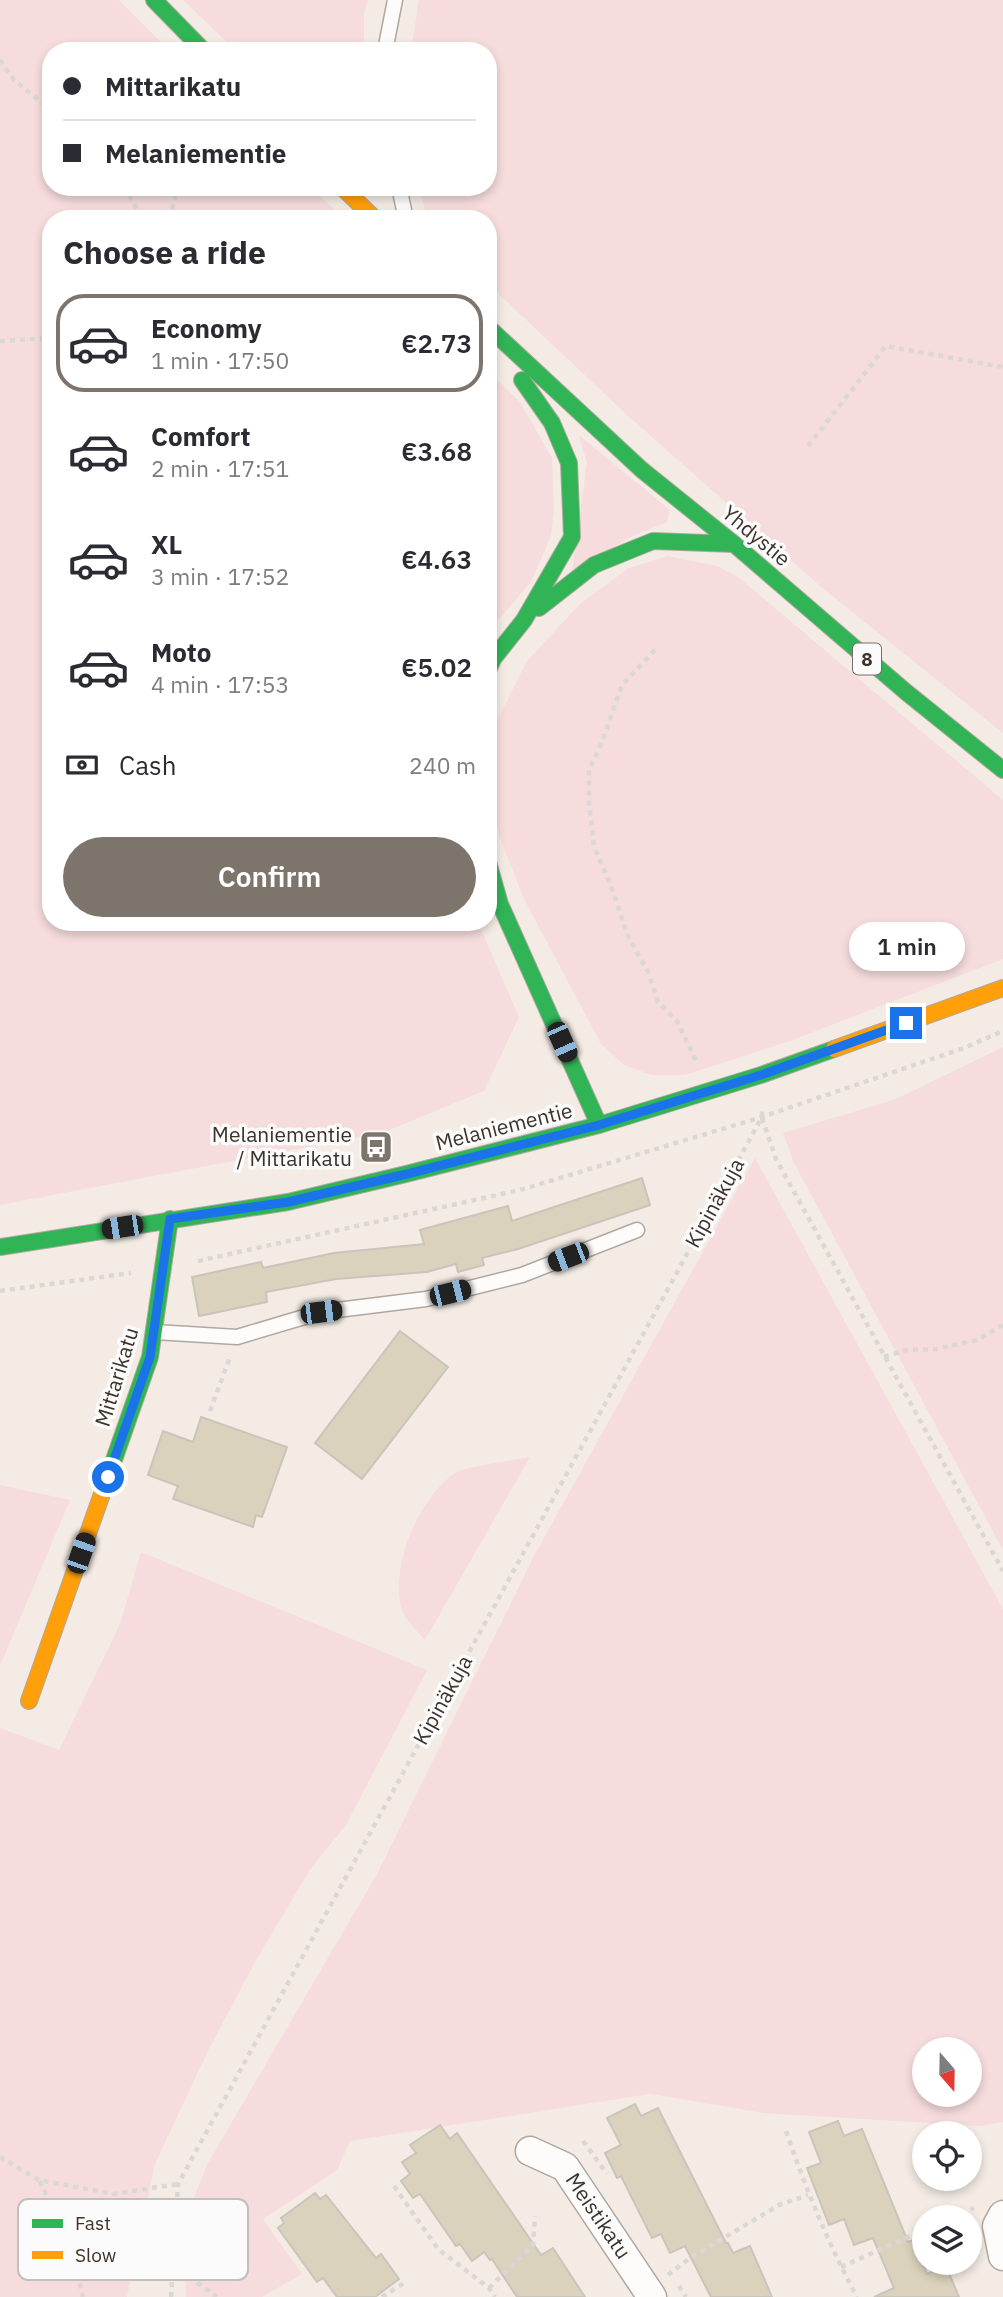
<!DOCTYPE html>
<meta charset="utf-8">
<style>
body{margin:0;font-family:"IBM Plex Sans",sans-serif;background:#f7f7f7;color:#2b2b33;height:100vh;display:flex;flex-direction:column;font-size:26px;white-space:nowrap}
*{box-sizing:border-box;margin:0}
p{font-size:23px;color:#7c7c81}
.icon{flex:none;width:38px;height:38px;fill:none;stroke:currentColor;stroke-width:2;stroke-linecap:round;stroke-linejoin:round}
.map{position:relative;flex:1;overflow:hidden}
.side{position:absolute;left:42px;top:210px;width:455px;height:721px;display:flex;flex-direction:column;background:#fff;border-radius:28px;box-shadow:0 4px 10px #0003}
.side>*{flex:none}
.guide{position:absolute;left:42px;top:42px;width:455px;height:154px;border-radius:28px;box-shadow:0 4px 10px #0003;display:grid;align-content:center;height:154px;padding:0 21px;background:#fff}
.needle{width:46px;rotate:160deg}
.tools{position:absolute;left:912px;top:2037px;display:grid;gap:14px}
.tools a{display:grid;place-items:center;width:70px;height:70px;border-radius:50%;background:#fff;box-shadow:0 4px 10px #0003;font-size:35px}
.end{position:absolute;width:32px;height:32px;margin:-16px;border:9px solid #1a73e8;background:#fff;box-shadow:0 0 0 4px #fff}
.from{border-radius:50%}
.bubble{position:absolute;height:49px;border-radius:24px;background:#fff;box-shadow:0 4px 10px #0003;font-size:23px;font-weight:600;line-height:49px;text-align:center}
.car{position:absolute;width:21px;height:42px;margin:-21px -10px;border-radius:9px;box-shadow:0 0 5px 2px #0007;background:linear-gradient(#222 24%,#8ab4d8 0 40%,#222 0 76%,#8ab4d8 0 86%,#222 0)}
.guide b{display:flex;align-items:center;gap:24px;height:66px;font-size:26px}
.guide b+b{border-top:2px solid #e1e1e2}
.guide i{width:18px;height:18px;background:#2b2b33}
ul{padding:0;list-style:none}
li{display:flex;align-items:center;gap:21px;height:98px;margin:0 14px 10px;padding:0 7px;border:4px solid transparent;border-radius:28px}
li div{flex:1}
li b{display:block;font-size:26px}
li em{font-style:normal;font-weight:600}
li.selected{border-color:#7d746b}
li>.icon{width:63px;height:63px;stroke-width:1.5}
h2{padding:0 21px;font-size:32px;line-height:84px}
.pay{display:flex;align-items:center;gap:18px;height:77px;padding:0 21px;font-size:26px}
.pay p{margin-inline-start:auto}
.primary-button{display:flex;gap:14px;margin-top:auto;padding:14px 21px}
.primary-button a{flex:1;height:80px;border-radius:42px;background:#7d746b;color:#fff;font-size:28px;font-weight:600;line-height:80px;text-align:center}
.map>svg:first-child{display:block}
.green{fill:#f6dcdd;fill-rule:evenodd}
.building{fill:#dbd2bd;stroke:#cac4bb;stroke-width:2}
.lines{fill:none;stroke-linecap:round;stroke-linejoin:round}
.lane-casing{stroke:#b0a8a0;stroke-width:17}
.street-casing{stroke:#b0a8a0;stroke-width:31}
.fast-casing{stroke:#b0a8a0;stroke-width:18}
.slow-casing{stroke:#b0a8a0;stroke-width:18}
.path{stroke:#dad7d4;stroke-width:4.5;stroke-dasharray:5 5;stroke-linecap:butt}
.lane{stroke:#fdfcfb;stroke-width:14}
.street{stroke:#fdfcfb;stroke-width:28}
.fast{stroke:#30b455;stroke-width:16}
.slow{stroke:#ff9f0a;stroke-width:16}
.route{stroke:#1a73e8;stroke-width:9}
.labels{text-anchor:middle;stroke-width:7;stroke-linejoin:round;paint-order:stroke}
.shield{fill:#fbfbfb;stroke:#766f69;stroke-width:2}
.shield-label{font-size:19px;font-weight:bold;fill:#3d332a}
.street-label{font-size:21px;fill:#3d332a;stroke:#fbfbfb}
.poi-label{font-size:21px;fill:#3d332a;stroke:#fbfbfb;text-anchor:end}
.key{fill:#fbfbfb;stroke:#c2bfbc;stroke-width:2}
.key-label{font-size:19px;fill:#3d332a}
</style>
<div class="map">
<svg width="1003" height="2297" viewBox="0 0 1003 2297">
<rect width="100%" height="100%" fill="#f4ece4"/>
<g class="green">
<polygon points="0,0 119,0 170,51 51,51 51,187 311,187 344,219 51,219 51,922 478,922 519,1017 484,1091 382,1133 0,1205"/>
<polygon points="183,0 368,0 364,14 364,51 236,51"/>
<polygon points="419,0 1003,0 1003,733 820,586 627,415 488,284 488,219 428,219 418,187 488,187 488,51 411,51"/>
<polygon points="488,371 520,402 552,458 554,509 551,536 531,582 488,632"/>
<polygon points="579,435 670,510 667,522 633,536 572,571 587,463"/>
<polygon points="668,556 717,566 738,577 1003,800 1003,959 790,1041 685,1075 651,1075 624,1065 601,1044 524,899 500,838 488,789 498,719 527,661 581,603 629,568"/>
<polygon points="1003,1047 1003,1550 794,1163 783,1133 896,1099"/>
<path d="M755 1158 1003 1609V2122L980 2126 763 2113 650 2094 350 2141 337 2170 263 2219 302 2274 262 2297H186L184 2221 208 2163 377 1874 535 1554ZM924 2049H970V2095H924Z"/>
<path d="M530 1457 425 1640C418 1631 405 1621 402 1610 389 1568 419 1495 457 1472 466 1466 516 1460 530 1457Z"/>
<polygon points="0,1485 70,1500 0,1666"/>
<polygon points="141,1552 427,1670 346,1825 309,1871 255,1962 208,2051 155,2164 127,2297 0,2297 0,1728 59,1750 120,1624"/>
</g>
<g class="building">
<polygon points="642,1178 650,1205 518,1249 482,1258 484,1265 458,1272 456,1264 427,1272 336,1279 266,1292 267,1302 199,1316 192,1277 261,1262 263,1268 334,1253 424,1244 420,1230 508,1206 512,1221"/>
<polygon points="400,1331 448,1367 362,1479 315,1443"/>
<polygon points="201,1417 287,1447 262,1517 256,1515 253,1527 173,1499 178,1486 148,1475 163,1431 193,1442"/>
<polygon points="635,2104 641,2116 658,2108 726,2243 728,2243 733,2253 750,2246 772,2297 711,2297 685,2246 670,2253 661,2234 652,2238 621,2176 617,2178 605,2153 621,2145 607,2118"/>
<polygon points="838,2121 844,2136 862,2129 908,2242 913,2240 927,2274 946,2266 959,2297 874,2297 894,2288 873,2238 854,2245 844,2219 829,2225 807,2168 821,2163 809,2132"/>
<polygon points="440,2125 450,2139 457,2133 541,2255 553,2248 585,2297 517,2297 492,2259 490,2260 484,2252 472,2261 460,2244 456,2246 420,2194 413,2198 401,2181 410,2174 402,2162 416,2153 410,2145"/>
<polygon points="315,2193 320,2199 326,2195 376,2258 381,2254 399,2279 375,2297 337,2297 323,2278 317,2282 278,2228 284,2223 281,2218"/>
</g>
<g class="lines">
<defs>
<g id="lane">
<polyline points="385,51 395,0"/>
<polyline points="399,187 406,219"/>
<polyline points="155,1332 237,1337 321,1312 426,1299 522,1275 637,1230"/>
</g>
<g id="street">
<polyline points="530,2151 565,2167 652,2297"/>
<polyline points="1003,2215 997,2226 1003,2256"/>
</g>
<g id="fast">
<polyline points="154,0 204,51"/>
<polyline points="488,327 642,470 734,544 906,692 1003,770"/>
<polyline points="539,608 594,565 653,541 734,544"/>
<polyline points="488,671 493,659 524,620 572,537 569,463 552,423 522,380"/>
<polyline points="488,862 500,904 599,1125"/>
<polyline points="0,1247 288,1202 406,1174 599,1125 761,1075 834,1049"/>
<polyline points="109,1474 150,1357 170,1219"/>
</g>
<g id="slow">
<polyline points="342,187 375,219"/>
<polyline points="834,1049 1003,988"/>
<polyline points="29,1701 109,1474"/>
</g>
</defs>
<use href="#lane" class="lane-casing"/>
<use href="#street" class="street-casing"/>
<use href="#fast" class="fast-casing"/>
<use href="#slow" class="slow-casing"/>
<g class="path">
<polyline points="0,60 14,80 51,110"/>
<polyline points="124,187 143,219"/>
<polyline points="170,219 177,187"/>
<polyline points="0,341 51,338"/>
<polyline points="808,446 886,346 1003,367"/>
<polyline points="655,650 622,685 602,742 589,770 589,803 594,847 611,886 628,936 648,972 658,1002 677,1021 697,1063"/>
<polyline points="762,1118 776,1159 1003,1571"/>
<polyline points="198,1261 520,1190 762,1117 964,1048 1003,1031"/>
<polyline points="0,1291 131,1273"/>
<polyline points="884,1357 906,1350 936,1349 977,1340 1003,1325"/>
<polyline points="210,1411 230,1357"/>
<path d="M786 2131C806 2189 828 2243 857 2297"/>
<polyline points="583,2141 607,2174"/>
<polyline points="0,2157 39,2180 114,2194 178,2184"/>
<polyline points="40,2181 73,2257 83,2297"/>
<polyline points="394,2186 438,2249 489,2288 495,2297"/>
<polyline points="952,2217 974,2208"/>
<polyline points="173,2265 217,2297"/>
<polyline points="841,2267 924,2230"/>
<polyline points="668,2275 690,2258 779,2205 808,2195"/>
<polyline points="679,2286 686,2297"/>
<polyline points="489,2288 533,2245 535,2216"/>
<polyline points="171,2297 178,2184 762,1117 762,1107"/>
<polyline points="382,2297 407,2281"/>
</g>
<use href="#lane" class="lane"/>
<use href="#street" class="street"/>
<use href="#fast" class="fast"/>
<use href="#slow" class="slow"/>
</g>
<g class="lines">
<polyline class="route" points="108,1477 150,1357 170,1219 288,1202 407,1174 599,1125 761,1075 906,1023"/>
</g>
<defs>
<symbol id="bus-square" viewBox="-11 -11 22 22"><rect x="-9" y="-9" width="18" height="18" rx="4" fill="#7d746b" stroke="#fbfbfb"/><path d="M-5-6H5V4H4V6H2V4H-2V6H-4V4H-5ZM-3.5-4V0h7V-4ZM-3.5 1.2v1.5H-2V1.2ZM2 1.2v1.5H3.5V1.2Z" fill="#fff"/></symbol>
</defs>
<g fill-rule="evenodd">
<use href="#bus-square" x="357" y="1128" width="38" height="38"/>
</g>
<g class="labels">
<rect class="shield" x="853" y="643.5" width="28" height="31" rx="5"/>
<g class="shield-label">
<text x="867" y="666">8</text>
</g>
<g class="street-label">
<text transform="translate(756 536) rotate(40)" y="7">Yhdystie</text>
<text transform="translate(504 1127) rotate(-14)" y="7">Melaniementie</text>
<text transform="translate(715 1203) rotate(-61)" y="7">Kipinäkuja</text>
<text transform="translate(117 1377) rotate(-73)" y="7">Mittarikatu</text>
<text transform="translate(443 1700) rotate(-61)" y="7">Kipinäkuja</text>
<text transform="translate(598 2216) rotate(56)" y="7">Meistikatu</text>
</g>
<g class="poi-label">
<text x="352" y="1142">Melaniementie<tspan x="352" dy="24">/ Mittarikatu</tspan></text>
</g>
</g>
<rect x="18" y="2199" width="230" height="81" rx="10" class="key"/>
<rect x="32" y="2219" width="31" height="9" fill="#30b455"/>
<rect x="32" y="2251" width="31" height="8" fill="#ff9f0a"/>
<g class="key-label">
<text x="75" y="2230">Fast</text>
<text x="75" y="2262">Slow</text>
</g>
</svg>
<div class="tools">
<a><svg class="needle" viewBox="-14 -14 28 28"><path d="M0-13l5 13h-10z" fill="#e53935"/><path d="M0 13l5-13h-10z" fill="#7c7c81"/></svg></a>
<a><svg class="icon" aria-label="locate" viewBox="0 0 24 24"><circle cx="12" cy="12" r="6"/><path d="M12 2v4M12 18v4M2 12h4M18 12h4"/></svg></a>
<a><svg class="icon" aria-label="layers" viewBox="0 0 24 24"><path d="M12 4l9 5-9 5-9-5zM3 14l9 5 9-5"/></svg></a>
</div>
<i class="end from" style="left:108px;top:1477px"></i>
<i class="end" style="left:906px;top:1023px"></i>
<div class="bubble" style="left:849px;top:922px;width:116px">1 min</div>
<i class="car" style="left:562px;top:1042px;rotate:156deg"></i>
<i class="car" style="left:122px;top:1227px;rotate:261deg"></i>
<i class="car" style="left:568px;top:1257px;rotate:249deg"></i>
<i class="car" style="left:450px;top:1293px;rotate:76deg"></i>
<i class="car" style="left:321px;top:1312px;rotate:83deg"></i>
<i class="car" style="left:81px;top:1553px;rotate:19deg"></i>
<div class="guide">
<b><i class="from"></i>Mittarikatu</b>
<b><i></i>Melaniementie</b>
</div>
<section class="side">
<h2>Choose a ride</h2>
<ul>
<li class="selected"><svg class="icon" aria-label="car" viewBox="0 0 24 24"><path d="M5 17H2v-5l4-1 3-4h7l3 4 3 1v5h-3M9 17h6M6 11h13"/><circle cx="7" cy="17" r="2"/><circle cx="17" cy="17" r="2"/></svg><div><b>Economy</b><p>1 min · 17:50</p></div><em>€2.73</em></li>
<li><svg class="icon" aria-label="car" viewBox="0 0 24 24"><path d="M5 17H2v-5l4-1 3-4h7l3 4 3 1v5h-3M9 17h6M6 11h13"/><circle cx="7" cy="17" r="2"/><circle cx="17" cy="17" r="2"/></svg><div><b>Comfort</b><p>2 min · 17:51</p></div><em>€3.68</em></li>
<li><svg class="icon" aria-label="car" viewBox="0 0 24 24"><path d="M5 17H2v-5l4-1 3-4h7l3 4 3 1v5h-3M9 17h6M6 11h13"/><circle cx="7" cy="17" r="2"/><circle cx="17" cy="17" r="2"/></svg><div><b>XL</b><p>3 min · 17:52</p></div><em>€4.63</em></li>
<li><svg class="icon" aria-label="car" viewBox="0 0 24 24"><path d="M5 17H2v-5l4-1 3-4h7l3 4 3 1v5h-3M9 17h6M6 11h13"/><circle cx="7" cy="17" r="2"/><circle cx="17" cy="17" r="2"/></svg><div><b>Moto</b><p>4 min · 17:53</p></div><em>€5.02</em></li>
</ul>
<div class="pay"><svg class="icon" aria-label="cash" viewBox="0 0 24 24"><path d="M3 7h18v10H3z"/><circle cx="12" cy="12" r="2"/></svg>Cash<p>240 m</p></div>
<div class="primary-button"><a>Confirm</a></div>
</section>
</div>
